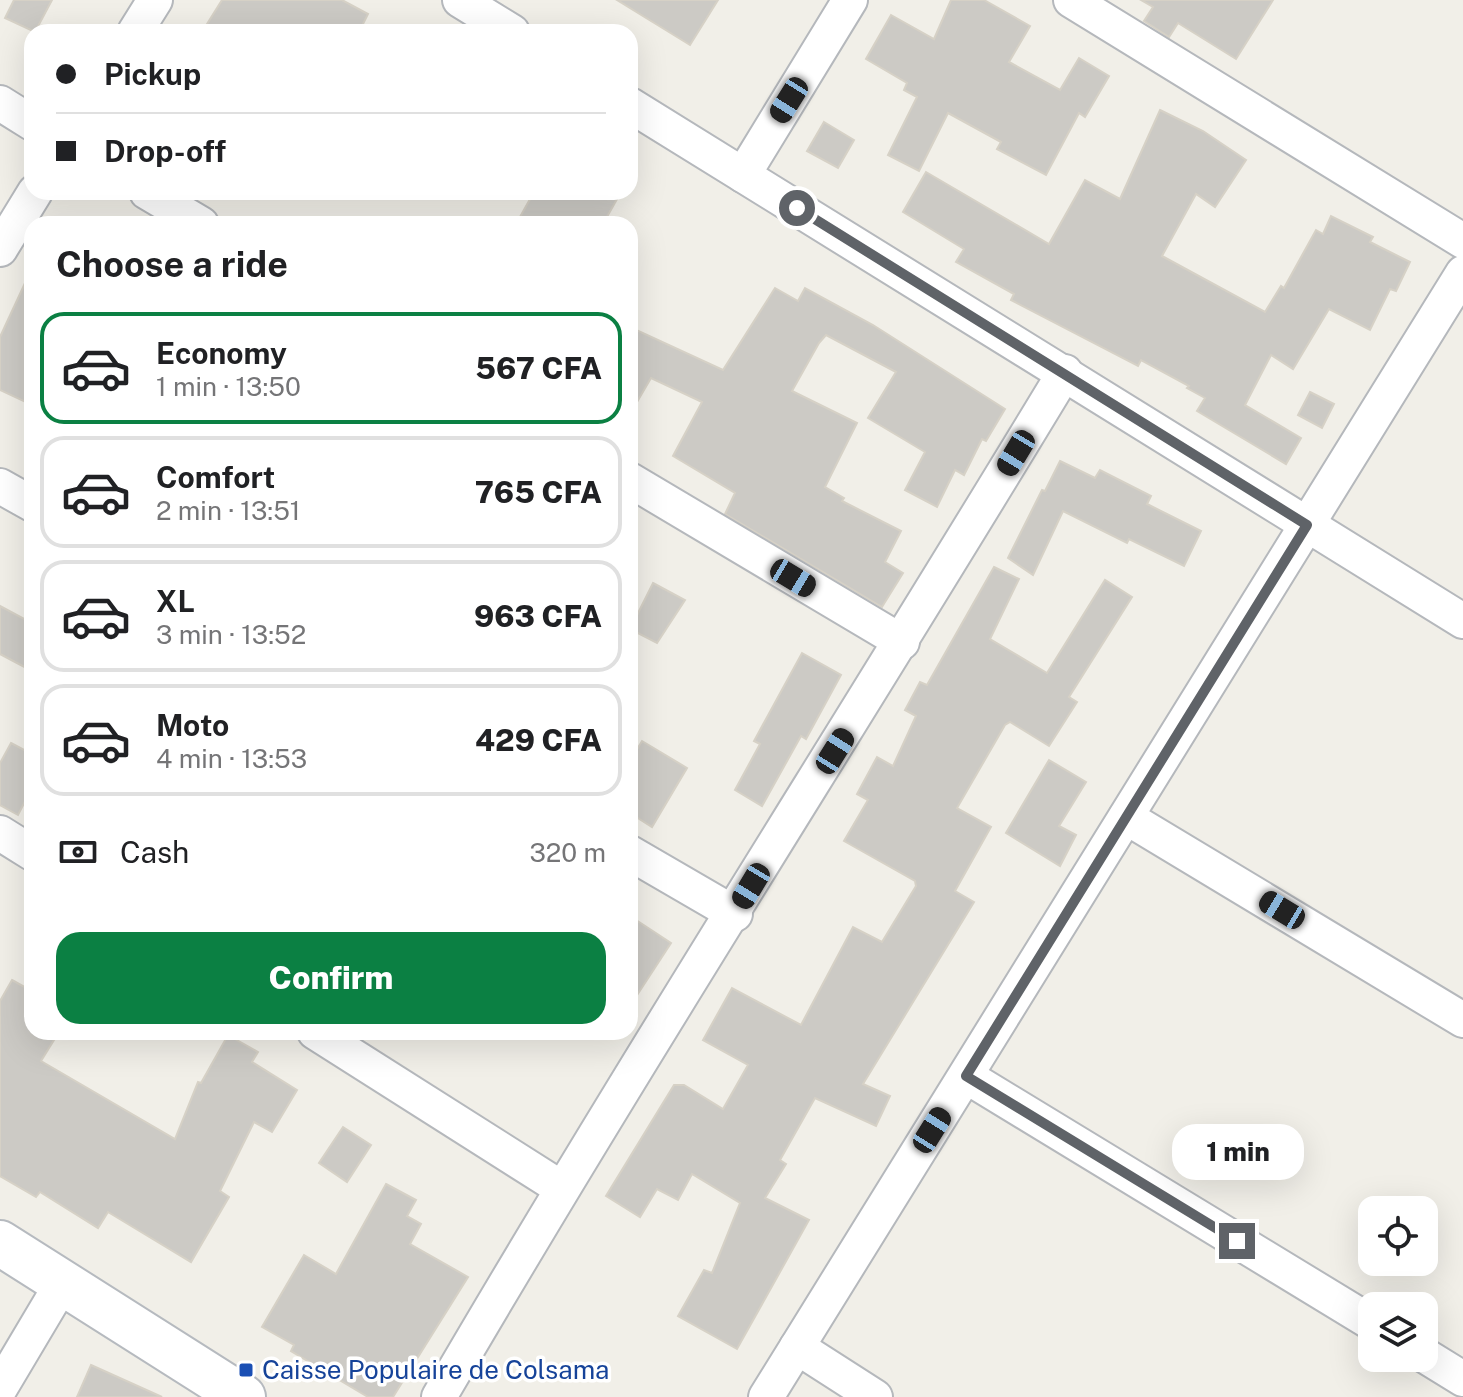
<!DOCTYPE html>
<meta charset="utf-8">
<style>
body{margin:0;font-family:"Public Sans",sans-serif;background:#f6f6f6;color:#202124;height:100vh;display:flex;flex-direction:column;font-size:30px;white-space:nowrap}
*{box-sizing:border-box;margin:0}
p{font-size:26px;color:#757577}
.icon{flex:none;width:44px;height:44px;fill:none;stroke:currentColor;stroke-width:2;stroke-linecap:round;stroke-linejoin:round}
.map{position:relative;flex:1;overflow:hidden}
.details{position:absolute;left:24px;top:216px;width:614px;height:824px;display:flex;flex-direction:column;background:#fff;border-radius:24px;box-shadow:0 8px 32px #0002}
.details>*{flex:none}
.banner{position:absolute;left:24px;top:24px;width:614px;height:176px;border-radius:24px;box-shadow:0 8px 32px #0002;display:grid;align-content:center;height:176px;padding:0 32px;background:#fff}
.tools{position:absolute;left:1358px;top:1196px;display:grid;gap:16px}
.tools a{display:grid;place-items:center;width:80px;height:80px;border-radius:16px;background:#fff;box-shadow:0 8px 32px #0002;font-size:40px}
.end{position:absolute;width:36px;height:36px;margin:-18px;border:10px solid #5f6368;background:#fff;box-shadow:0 0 0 4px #fff}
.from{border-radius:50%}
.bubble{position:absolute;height:56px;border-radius:24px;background:#fff;box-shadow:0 8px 32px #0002;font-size:26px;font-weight:800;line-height:56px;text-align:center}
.car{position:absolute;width:24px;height:48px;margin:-24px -12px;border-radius:10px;box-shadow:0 0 6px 2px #0007;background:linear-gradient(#222 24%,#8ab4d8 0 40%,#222 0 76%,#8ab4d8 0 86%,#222 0)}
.banner b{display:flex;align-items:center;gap:28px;height:76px;font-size:30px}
.banner b+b{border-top:2px solid #e0e0e0}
.banner i{width:20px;height:20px;background:#202124}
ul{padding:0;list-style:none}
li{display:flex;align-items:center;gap:24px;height:112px;margin:0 16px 12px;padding:0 16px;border:4px solid #e0e0e0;border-radius:24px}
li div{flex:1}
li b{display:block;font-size:30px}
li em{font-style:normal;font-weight:800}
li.on{border-color:#0b8043}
li>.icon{width:72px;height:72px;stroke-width:1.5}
h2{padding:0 32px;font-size:36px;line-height:96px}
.pay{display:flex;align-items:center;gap:20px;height:88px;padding:0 32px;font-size:30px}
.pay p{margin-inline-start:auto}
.action{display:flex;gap:16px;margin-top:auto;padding:16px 32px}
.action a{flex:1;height:92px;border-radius:24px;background:#0b8043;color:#fff;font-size:32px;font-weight:800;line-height:92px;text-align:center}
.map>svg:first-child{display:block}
.building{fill:#cccac5;stroke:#d6d1c6;stroke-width:2}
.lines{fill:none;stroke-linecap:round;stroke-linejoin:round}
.street-casing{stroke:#b5b8bc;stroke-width:38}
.secondary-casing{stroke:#b6babf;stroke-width:48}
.street{stroke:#fff;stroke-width:34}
.secondary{stroke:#fff;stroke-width:44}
.route{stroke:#5f6368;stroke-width:10}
.transit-dot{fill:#1a4fb4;stroke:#fff;stroke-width:3}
.labels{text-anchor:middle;stroke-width:7;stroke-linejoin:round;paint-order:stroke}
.transit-label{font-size:26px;fill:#164399;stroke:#fff;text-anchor:start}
</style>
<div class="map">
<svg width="1463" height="1397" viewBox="0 0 1463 1397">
<rect width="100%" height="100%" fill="#f1efe8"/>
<g class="building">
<polygon points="14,0 52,0 35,32 5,18"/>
<polygon points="222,0 342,0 368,14 359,32 202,32"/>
<polygon points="617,0 718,0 690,45"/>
<polygon points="951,0 984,0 1030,26 1009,62 1060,90 1079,58 1109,76 1085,117 1079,113 1046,175 997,149 1001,142 948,113 919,171 888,155 917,97 904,90 907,83 866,59 891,15 934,39"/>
<polygon points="1141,0 1273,0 1236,59 1178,23 1169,37 1144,21 1153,7"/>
<polygon points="1160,110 1203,131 1246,160 1215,207 1196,194 1162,256 1265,312 1281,286 1284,288 1316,230 1323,234 1331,216 1373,237 1370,242 1410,262 1396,291 1390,289 1370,330 1329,309 1293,369 1271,355 1245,405 1301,438 1286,464 1197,411 1205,398 1187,388 1189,386 1141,360 1138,366 1011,300 1014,294 956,262 964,249 903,212 926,172 1049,244 1085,180 1120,199"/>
<polygon points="824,122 854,140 838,168 807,151"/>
<polygon points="534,192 621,192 603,224 516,224"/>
<polygon points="32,268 32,405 0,390 0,337"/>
<polygon points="775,288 798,301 805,288 873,325 1005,409 986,441 982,439 964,475 955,470 937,507 905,490 925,452 868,418 896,372 826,335 819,343 792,391 857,423 825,487 844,498 842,501 901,531 885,562 903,573 882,607 725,514 735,493 673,456 702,402 651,378 630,414 630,327 723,370"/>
<polygon points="1310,392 1334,404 1322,428 1298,415"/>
<polygon points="1060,461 1095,478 1100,470 1151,496 1147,504 1201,531 1184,566 1129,539 1127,543 1063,511 1033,575 1008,558 1042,490 1045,491"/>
<polygon points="994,567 1019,579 990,639 1047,673 1105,580 1132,597 1069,697 1077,702 1049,746 1010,722 1005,725 957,808 991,827 955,891 974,902 863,1084 890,1096 876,1126 815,1098 780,1160 786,1164 765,1198 809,1220 737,1349 678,1316 704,1270 712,1273 740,1203 692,1174 678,1200 657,1189 640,1217 606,1196 674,1085 684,1085 723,1109 748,1065 703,1040 732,988 801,1025 853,927 882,942 916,886 915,881 844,841 868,800 857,794 877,757 893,766 916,716 905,710 920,682 927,685"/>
<polygon points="653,583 685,600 657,643 630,629"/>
<polygon points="0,606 32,623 32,671 0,654"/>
<polygon points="802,653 841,675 806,739 801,736 762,806 735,790 760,744 754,741"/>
<polygon points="642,741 687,768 652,827 630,813 630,761"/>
<polygon points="11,743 32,754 32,788 18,815 0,805 0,763"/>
<polygon points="1049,760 1086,782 1059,826 1076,835 1060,866 1006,833"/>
<polygon points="630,916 671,943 630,1006"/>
<polygon points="12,980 32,991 32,1032 59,1032 41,1061 175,1139 198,1082 201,1083 228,1035 258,1052 252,1062 297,1090 272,1132 254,1122 220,1191 229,1197 191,1262 108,1212 98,1228 40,1192 36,1197 0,1176 0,1001"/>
<polygon points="343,1127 371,1145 347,1182 319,1163"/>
<polygon points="386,1184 416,1200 407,1216 421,1224 410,1244 468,1277 393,1397 368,1397 291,1351 294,1345 262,1327 304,1255 336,1274"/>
<polygon points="91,1365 162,1397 77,1397"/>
</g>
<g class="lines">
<defs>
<g id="street">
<polyline points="460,0 512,32"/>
<polyline points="1071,0 1463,241"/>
<polyline points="135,32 155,0"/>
<polyline points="0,103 32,123"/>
<polyline points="630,105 1463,621"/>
<polyline points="743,175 850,0"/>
<polyline points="147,192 201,224"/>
<polyline points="0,249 35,192"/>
<polyline points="630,480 902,642"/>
<polyline points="0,486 32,504"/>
<polyline points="1126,817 1463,1020"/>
<polyline points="0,833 32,853"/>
<polyline points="630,853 735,914"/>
<polyline points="315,1032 561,1188"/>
<polyline points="966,1076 1372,1323"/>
<polyline points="797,1347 875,1397"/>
<polyline points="1424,1355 1463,1379"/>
<polyline points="0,1388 63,1282"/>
<path d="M439 1397C641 1051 858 715 1065 372"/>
<polyline points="766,1397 1463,273"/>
</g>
<polyline id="secondary" points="0,1243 243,1397"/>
</defs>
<use href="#street" class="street-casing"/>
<use href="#secondary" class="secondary-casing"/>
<use href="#street" class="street"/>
<use href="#secondary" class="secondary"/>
</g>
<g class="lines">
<polyline class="route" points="797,208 1307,525 966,1076 1237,1241"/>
</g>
<rect class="transit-dot" x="238" y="1362" width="16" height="16" rx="4"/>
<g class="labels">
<g class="transit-label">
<text x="262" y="1379">Caisse Populaire de Colsama</text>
</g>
</g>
</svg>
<div class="tools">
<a><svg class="icon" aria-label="locate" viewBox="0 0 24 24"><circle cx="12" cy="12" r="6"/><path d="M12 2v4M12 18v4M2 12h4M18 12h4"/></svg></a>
<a><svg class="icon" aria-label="layers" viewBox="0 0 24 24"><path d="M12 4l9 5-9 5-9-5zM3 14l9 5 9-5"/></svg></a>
</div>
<i class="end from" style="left:797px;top:208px"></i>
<i class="end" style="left:1237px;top:1241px"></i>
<div class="bubble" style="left:1172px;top:1124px;width:132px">1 min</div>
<i class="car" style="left:789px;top:100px;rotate:212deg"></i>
<i class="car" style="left:1016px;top:453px;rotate:211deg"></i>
<i class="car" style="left:793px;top:578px;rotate:121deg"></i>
<i class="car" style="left:835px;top:751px;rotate:32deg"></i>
<i class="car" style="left:751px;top:886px;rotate:211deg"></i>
<i class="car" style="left:1282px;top:910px;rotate:301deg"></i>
<i class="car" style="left:932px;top:1130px;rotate:32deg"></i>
<div class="banner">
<b><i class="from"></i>Pickup</b>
<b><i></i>Drop-off</b>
</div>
<section class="details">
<h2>Choose a ride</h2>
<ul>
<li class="on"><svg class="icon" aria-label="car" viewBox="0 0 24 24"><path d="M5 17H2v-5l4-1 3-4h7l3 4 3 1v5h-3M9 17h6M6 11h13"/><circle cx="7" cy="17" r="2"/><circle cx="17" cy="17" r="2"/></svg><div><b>Economy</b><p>1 min · 13:50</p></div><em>567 CFA</em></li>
<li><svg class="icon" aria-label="car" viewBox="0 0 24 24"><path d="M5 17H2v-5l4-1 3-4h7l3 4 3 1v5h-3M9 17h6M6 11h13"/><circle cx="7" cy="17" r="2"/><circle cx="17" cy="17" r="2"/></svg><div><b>Comfort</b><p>2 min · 13:51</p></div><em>765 CFA</em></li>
<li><svg class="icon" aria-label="car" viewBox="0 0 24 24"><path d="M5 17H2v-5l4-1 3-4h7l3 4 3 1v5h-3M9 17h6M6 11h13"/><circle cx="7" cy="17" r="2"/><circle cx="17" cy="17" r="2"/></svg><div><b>XL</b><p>3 min · 13:52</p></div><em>963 CFA</em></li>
<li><svg class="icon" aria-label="car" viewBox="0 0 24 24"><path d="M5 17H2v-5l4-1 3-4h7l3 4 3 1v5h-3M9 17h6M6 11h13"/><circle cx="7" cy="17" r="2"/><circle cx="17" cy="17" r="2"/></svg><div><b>Moto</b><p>4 min · 13:53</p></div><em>429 CFA</em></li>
</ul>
<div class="pay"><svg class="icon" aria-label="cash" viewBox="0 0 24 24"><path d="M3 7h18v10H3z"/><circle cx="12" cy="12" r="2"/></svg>Cash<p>320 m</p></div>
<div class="action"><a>Confirm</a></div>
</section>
</div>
